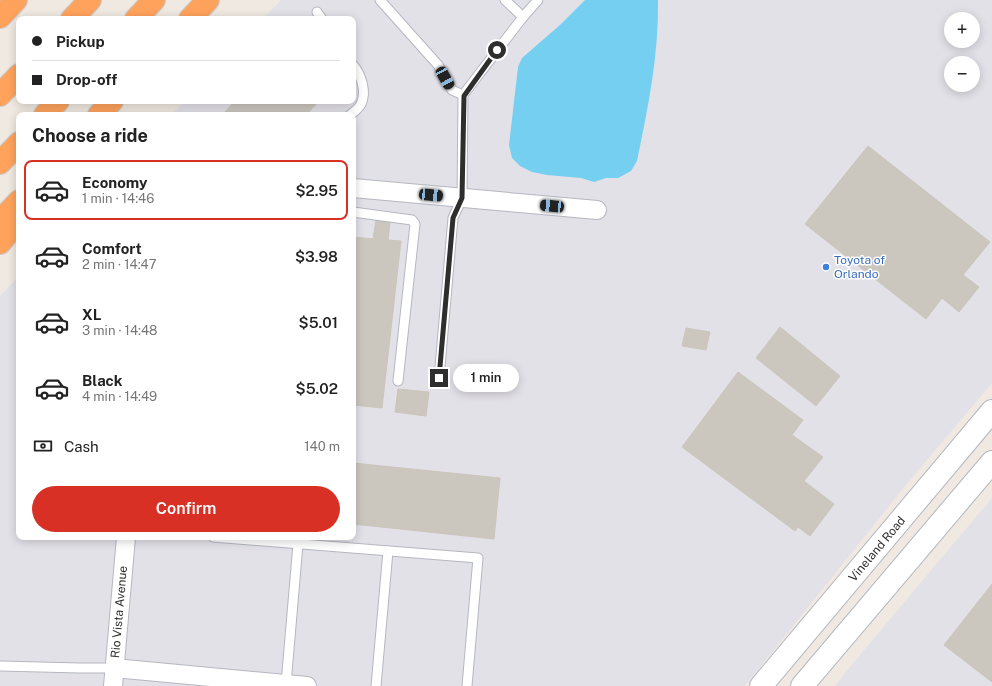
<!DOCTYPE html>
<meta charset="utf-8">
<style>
body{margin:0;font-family:"Public Sans",sans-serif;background:#f6f6f6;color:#222;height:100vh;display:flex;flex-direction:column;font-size:15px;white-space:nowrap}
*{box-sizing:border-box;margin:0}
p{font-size:13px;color:#767676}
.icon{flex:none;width:22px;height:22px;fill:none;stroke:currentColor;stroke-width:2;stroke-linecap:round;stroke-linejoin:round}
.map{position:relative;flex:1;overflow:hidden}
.sheet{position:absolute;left:16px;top:112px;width:340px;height:428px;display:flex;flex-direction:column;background:#fff;border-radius:8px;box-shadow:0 2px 10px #0003}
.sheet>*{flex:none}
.banner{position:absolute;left:16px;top:16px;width:340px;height:88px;border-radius:8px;box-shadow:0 2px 10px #0003;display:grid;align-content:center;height:88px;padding:0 16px;background:#fff}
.buttons{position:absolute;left:944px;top:12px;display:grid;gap:8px}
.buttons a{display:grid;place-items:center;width:36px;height:36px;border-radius:50%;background:#fff;box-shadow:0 2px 10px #0003;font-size:20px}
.end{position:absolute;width:18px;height:18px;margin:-9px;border:5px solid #2e2e2e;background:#fff;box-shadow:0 0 0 2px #fff}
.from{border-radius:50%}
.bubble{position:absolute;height:28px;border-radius:14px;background:#fff;box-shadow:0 2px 10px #0003;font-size:13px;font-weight:600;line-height:28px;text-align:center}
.car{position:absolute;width:12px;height:24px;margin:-12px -6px;border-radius:5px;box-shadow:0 0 3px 1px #0007;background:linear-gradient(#222 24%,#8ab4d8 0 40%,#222 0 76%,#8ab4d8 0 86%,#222 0)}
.banner b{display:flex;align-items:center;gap:14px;height:38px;font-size:15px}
.banner b+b{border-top:1px solid #e0e0e0}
.banner i{width:10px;height:10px;background:#222}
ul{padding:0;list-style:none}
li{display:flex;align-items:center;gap:12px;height:60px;margin:0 8px 6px;padding:0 8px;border:2px solid transparent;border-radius:8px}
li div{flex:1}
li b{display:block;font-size:15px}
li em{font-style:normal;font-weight:600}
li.selected{border-color:#d93025}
li>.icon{width:36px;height:36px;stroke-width:1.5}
h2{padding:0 16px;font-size:18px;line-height:48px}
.pay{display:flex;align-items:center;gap:10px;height:44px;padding:0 16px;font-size:15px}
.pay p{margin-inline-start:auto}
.button{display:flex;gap:8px;margin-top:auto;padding:8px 16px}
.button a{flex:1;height:46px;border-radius:24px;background:#d93025;color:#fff;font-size:16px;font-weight:600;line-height:46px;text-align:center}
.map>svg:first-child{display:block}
.industrial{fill:#e3e1e8;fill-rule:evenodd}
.water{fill:#75cff0}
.building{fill:#cbc7bf;stroke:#cbc5ba}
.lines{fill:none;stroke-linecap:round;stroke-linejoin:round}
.lane-casing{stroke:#b4b7c1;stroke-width:11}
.street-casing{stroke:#b4b7c1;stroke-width:20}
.secondary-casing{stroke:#b4b7c1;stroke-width:24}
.highway-casing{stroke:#c9c9c9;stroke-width:24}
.lane{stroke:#fff;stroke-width:9}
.street{stroke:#fff;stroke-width:18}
.secondary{stroke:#fff;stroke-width:22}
.highway{stroke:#ffa35c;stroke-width:22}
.route{stroke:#2e2e2e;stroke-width:5}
.shop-dot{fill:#3f7fe0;stroke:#fff;stroke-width:1.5}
.labels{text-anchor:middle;stroke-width:3;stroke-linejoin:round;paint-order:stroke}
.shop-label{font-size:12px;fill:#366cbe;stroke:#fff;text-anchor:start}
.street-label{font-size:12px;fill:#2e2e2e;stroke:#fff}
</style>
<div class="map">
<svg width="992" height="686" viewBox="0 0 992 686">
<rect width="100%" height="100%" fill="#efe9e1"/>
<g class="industrial">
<path d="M281 0H992V383L905 486 745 686H0V296L19 276V537H353V115H171L185 101H353V19H263ZM951 19H973V41H951ZM951 63H973V85H951Z"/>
<polygon points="992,498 992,686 835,686 844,674"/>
</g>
<path class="water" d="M585 0H658C659 54 648 108 637 161L631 171 618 178H606L594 182 581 178 547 175 532 172 520 166 512 158 509 145 518 67 522 58 560 25Z"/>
<g class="building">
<polygon points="235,101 319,101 306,115 222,115"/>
<polygon points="868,146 990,242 963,275 979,287 959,312 942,298 926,319 805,224"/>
<polygon points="376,220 390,222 388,240 401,241 382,408 353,405 353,237 373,239"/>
<polygon points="780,327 840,376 816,406 756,358"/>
<polygon points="686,328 710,332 706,350 682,346"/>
<polygon points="738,372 803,420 792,435 823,457 804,481 834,504 810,536 798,527 795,531 682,447"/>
<polygon points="398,389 429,392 426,416 395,412"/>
<polygon points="353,463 500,478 494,539 353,524"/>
<polygon points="992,584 992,682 944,645"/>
</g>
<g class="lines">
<defs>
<g id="lane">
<polyline points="380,0 438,65 452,90 463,95"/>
<polyline points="505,0 523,17"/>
<polyline points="317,12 322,19"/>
<path d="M350 115C354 112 359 108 361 104 367 92 361 74 353 65"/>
<polyline points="353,212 412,220 415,224 398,381"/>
<polyline points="439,378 453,218 462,198 463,95 523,17 538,0"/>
<polyline points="213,537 478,558 467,686"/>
<polyline points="0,666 80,668 114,668"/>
<polyline points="286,684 298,544"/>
<polyline points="376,686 388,551"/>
</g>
<g id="street">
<polyline points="353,188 597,210"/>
<polyline points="114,668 307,686"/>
<polyline points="113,686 126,537"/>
</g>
<g id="secondary">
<polyline points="761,686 992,411"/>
<polyline points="802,686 992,462"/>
</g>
<g id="highway">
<polyline points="0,17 16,0"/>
<polyline points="72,19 90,0"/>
<polyline points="136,19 154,0"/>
<polyline points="190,19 208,0"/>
<polyline points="0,95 19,75"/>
<polyline points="45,115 58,101"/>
<polyline points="99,115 112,101"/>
<polyline points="0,163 19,143"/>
<polyline points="0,221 19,201"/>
<polyline points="0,243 19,220"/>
</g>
</defs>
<use href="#lane" class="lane-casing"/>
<use href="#street" class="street-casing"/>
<use href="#secondary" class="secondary-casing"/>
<use href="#highway" class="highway-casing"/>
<use href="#lane" class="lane"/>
<use href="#street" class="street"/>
<use href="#secondary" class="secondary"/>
<use href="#highway" class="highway"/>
</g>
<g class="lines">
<polyline class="route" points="439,378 453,218 462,198 464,96 497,50"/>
</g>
<circle class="shop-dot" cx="826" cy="267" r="4"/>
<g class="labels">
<g class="shop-label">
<text x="834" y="264">Toyota of<tspan x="834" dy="14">Orlando</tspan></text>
</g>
<g class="street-label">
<text transform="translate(877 549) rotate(-50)" y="4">Vineland Road</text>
<text transform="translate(119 612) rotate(-85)" y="4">Rio Vista Avenue</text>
</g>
</g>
</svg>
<div class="buttons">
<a>+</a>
<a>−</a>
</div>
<i class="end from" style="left:497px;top:50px"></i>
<i class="end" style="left:439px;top:378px"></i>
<div class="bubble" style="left:453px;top:364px;width:66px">1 min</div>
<i class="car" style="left:445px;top:78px;rotate:151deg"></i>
<i class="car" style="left:431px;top:195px;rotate:95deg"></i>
<i class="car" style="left:552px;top:206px;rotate:275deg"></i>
<div class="banner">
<b><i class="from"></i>Pickup</b>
<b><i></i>Drop-off</b>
</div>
<section class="sheet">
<h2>Choose a ride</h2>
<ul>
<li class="selected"><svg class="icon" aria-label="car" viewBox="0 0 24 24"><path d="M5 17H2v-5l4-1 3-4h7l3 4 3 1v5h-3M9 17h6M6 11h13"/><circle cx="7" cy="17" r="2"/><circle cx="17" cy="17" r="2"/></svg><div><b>Economy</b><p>1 min · 14:46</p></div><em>$2.95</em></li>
<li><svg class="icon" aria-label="car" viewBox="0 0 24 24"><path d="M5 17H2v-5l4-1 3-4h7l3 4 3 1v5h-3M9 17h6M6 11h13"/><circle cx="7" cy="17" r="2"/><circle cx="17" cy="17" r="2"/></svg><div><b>Comfort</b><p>2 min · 14:47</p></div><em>$3.98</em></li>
<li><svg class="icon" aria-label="car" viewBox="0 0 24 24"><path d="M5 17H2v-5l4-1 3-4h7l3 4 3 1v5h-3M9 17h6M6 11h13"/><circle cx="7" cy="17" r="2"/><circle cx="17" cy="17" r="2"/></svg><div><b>XL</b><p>3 min · 14:48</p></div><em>$5.01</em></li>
<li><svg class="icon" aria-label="car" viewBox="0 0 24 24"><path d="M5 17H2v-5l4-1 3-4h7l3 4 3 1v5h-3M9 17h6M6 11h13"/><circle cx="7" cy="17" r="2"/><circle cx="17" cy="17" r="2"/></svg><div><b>Black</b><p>4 min · 14:49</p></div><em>$5.02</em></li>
</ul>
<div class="pay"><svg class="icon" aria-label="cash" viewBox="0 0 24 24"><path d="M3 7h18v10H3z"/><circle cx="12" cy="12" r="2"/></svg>Cash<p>140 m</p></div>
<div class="button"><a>Confirm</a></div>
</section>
</div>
